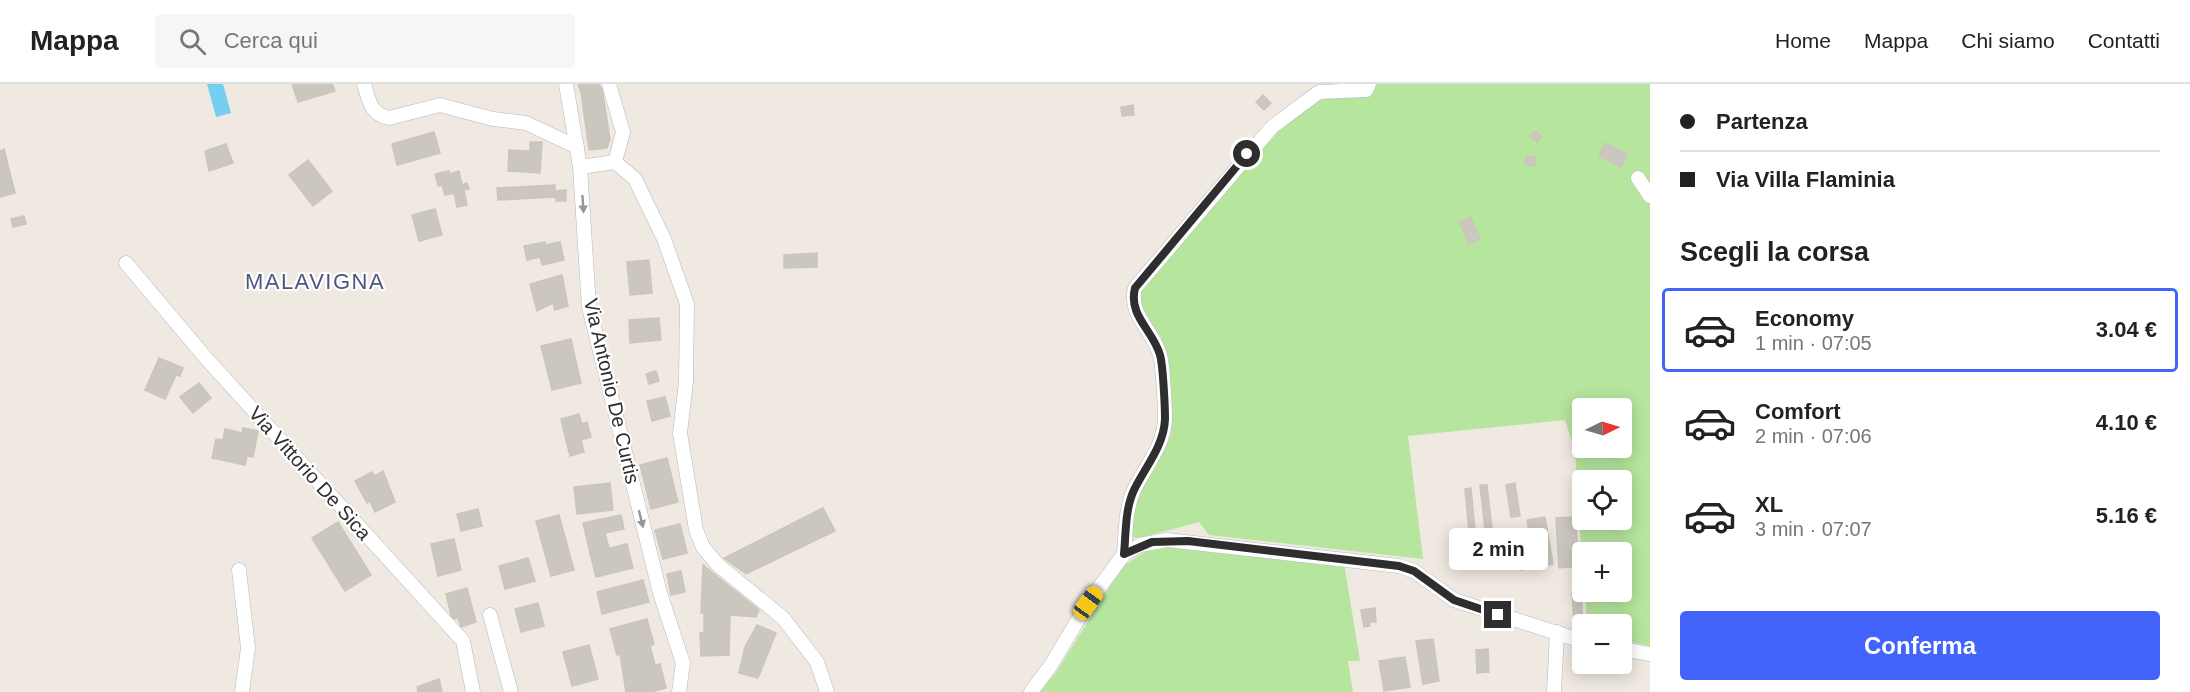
<!DOCTYPE html>
<html lang="it">
<meta charset="utf-8">
<style>
body{margin:0;font-family:Helvetica,sans-serif;background:#f6f6f6;color:#222;height:100vh;display:flex;flex-direction:column;font-size:22px;white-space:nowrap}
*{box-sizing:border-box;margin:0}
p{font-size:20px;color:#767676}
.icon{flex:none;width:33px;height:33px;fill:none;stroke:currentColor;stroke-width:2;stroke-linecap:round;stroke-linejoin:round}
.map{position:relative;flex:1;overflow:hidden}
.panel{display:flex;flex-direction:column;background:#fff;width:540px}
.panel>*{flex:none}
.guide{display:grid;align-content:center;height:132px;padding:0 30px;background:#fff}
.needle{width:39px;rotate:85deg}
.buttons{position:absolute;left:1572px;top:314px;display:grid;gap:12px}
.buttons a{display:grid;place-items:center;width:60px;height:60px;border-radius:6px;background:#fff;box-shadow:0 3px 15px #0003;font-size:30px}
.end{position:absolute;width:27px;height:27px;margin:-14px;border:8px solid #2e2e2e;background:#fff;box-shadow:0 0 0 3px #fff}
.from{border-radius:50%}
.bubble{position:absolute;height:42px;border-radius:6px;background:#fff;box-shadow:0 3px 15px #0003;font-size:20px;font-weight:800;line-height:42px;text-align:center}
.car{position:absolute;width:18px;height:36px;margin:-18px -9px;border-radius:8px;box-shadow:0 0 4px 2px #0007;background:linear-gradient(#f5c518 24%,#345 0 40%,#f5c518 0 76%,#345 0 86%,#f5c518 0)}
.guide b{display:flex;align-items:center;gap:21px;height:57px;font-size:22px}
.guide b+b{border-top:2px solid #e0e0e0}
.guide i{width:15px;height:15px;background:#222}
ul{padding:0;list-style:none}
li{display:flex;align-items:center;gap:18px;height:84px;margin:0 12px 9px;padding:0 18px;border:3px solid transparent;border-radius:6px}
li div{flex:1}
li b{display:block;font-size:22px}
li em{font-style:normal;font-weight:800}
li.selected{border-color:#4264fb}
li>.icon{width:54px;height:54px;stroke-width:1.5}
h2{padding:0 30px;font-size:27px;line-height:72px}
.primary-button{display:flex;gap:12px;margin-top:auto;padding:12px 30px}
.primary-button a{flex:1;height:69px;border-radius:6px;background:#4264fb;color:#fff;font-size:24px;font-weight:800;line-height:69px;text-align:center}
header{display:flex;align-items:center;gap:36px;box-sizing:border-box;height:84px;padding:0 30px;background:#fff;border-bottom:2px solid #e0e0e0}
header strong{font-size:28px}
nav{display:flex;gap:33px;margin-inline-start:auto;font-size:21px}
.search{width:420px;height:54px;background:#f6f6f6;display:flex;align-items:center;gap:15px;box-sizing:border-box;padding:0 21px;border-radius:6px;color:#767676;font-size:22px}
main{display:flex;flex:1;min-height:0}
.map>svg:first-child{display:block}
.green{fill:#b6e59e;fill-rule:evenodd}
.water{fill:#75cff0}
.building{fill:#cbc7bf;stroke:#cbc5ba;stroke-width:1.5}
.lines{fill:none;stroke-linecap:round;stroke-linejoin:round}
.street-casing{stroke:#b4b7c1;stroke-width:15}
.street{stroke:#fff;stroke-width:14}
.oneway{fill:#969696}
.route{stroke:#2e2e2e;stroke-width:8}
.labels{text-anchor:middle;stroke-width:4.5;stroke-linejoin:round;paint-order:stroke}
.street-label{font-size:20px;fill:#2e2e2e;stroke:#fff}
.quarter-label{font-size:22px;letter-spacing:1.5px;fill:#4d5680;stroke:#fff}
</style>
<header>
<strong>Mappa</strong>
<div class="search"><svg class="icon" aria-label="search" viewBox="0 0 24 24"><circle cx="10" cy="10" r="6"/><path d="M15 15l6 6"/></svg>Cerca qui</div>
<nav><a>Home</a><a>Mappa</a><a>Chi siamo</a><a>Contatti</a></nav>
</header>
<main>
<div class="map">
<svg width="1650" height="608" viewBox="0 0 1650 608">
<rect width="100%" height="100%" fill="#efe9e1"/>
<g class="green">
<path d="M1375 0H1650V562L1622 556V540H1587L1585 507H1622V468H1582V476L1575 367 1565 336 1408 352 1423 475 1209 451 1199 438 1140 454 1130 453 1138 408 1171 351 1168 300 1161 253 1139 226 1140 206 1278 48 1316 18 1329 13H1370ZM1582 324H1622V363H1582ZM1582 396H1622V435H1582Z"/>
<polygon points="1169,461 1344,479 1360,577 1348,577 1353,608 1040,608 1057,587 1122,483 1150,464"/>
</g>
<polygon class="water" points="207,0 223,0 231,29 216,33"/>
<g class="building">
<polygon points="292,0 332,0 335,7 298,18"/>
<polygon points="578,0 598,0 602,5 581,8"/>
<polygon points="602,5 610,55 607,64 589,66 581,8"/>
<polygon points="1263,11 1271,19 1264,26 1256,18"/>
<polygon points="1133,21 1134,31 1122,32 1121,23"/>
<polygon points="1536,47 1542,53 1537,58 1530,52"/>
<polygon points="434,48 440,69 397,81 392,60"/>
<polygon points="530,58 542,58 540,89 508,87 509,66 530,67"/>
<polygon points="1605,59 1627,70 1621,83 1599,72"/>
<polygon points="226,60 233,79 209,87 205,67"/>
<polygon points="4,65 15,109 0,113 0,67"/>
<polygon points="1526,72 1536,74 1534,82 1525,80"/>
<polygon points="308,76 332,107 313,122 289,91"/>
<polygon points="449,87 449,90 459,87 462,101 467,99 469,105 464,106 467,121 457,123 454,109 445,111 442,101 438,102 435,90"/>
<polygon points="555,101 555,107 566,106 566,117 556,117 556,113 498,116 497,104"/>
<polygon points="435,125 442,151 419,157 412,131"/>
<polygon points="24,132 26,140 13,143 11,135"/>
<polygon points="1471,133 1480,155 1469,160 1459,138"/>
<polygon points="545,158 545,161 560,158 564,176 542,181 540,173 527,176 524,162"/>
<polygon points="817,169 817,183 784,184 784,171"/>
<polygon points="649,176 652,209 630,211 627,178"/>
<polygon points="562,191 568,222 555,226 553,219 537,227 530,200"/>
<polygon points="659,234 661,256 630,259 629,236"/>
<polygon points="571,255 581,299 552,306 541,262"/>
<polygon points="159,274 183,284 180,292 176,291 165,315 145,306"/>
<polygon points="656,287 659,297 649,300 646,290"/>
<polygon points="199,299 211,314 193,329 180,313"/>
<polygon points="665,313 670,332 652,337 647,317"/>
<polygon points="579,330 582,340 587,338 591,353 581,356 584,368 570,372 561,335"/>
<polygon points="243,344 258,347 253,373 247,372 245,381 212,374 216,355 223,356 225,345 242,349"/>
<polygon points="667,374 678,418 651,425 640,381"/>
<polygon points="383,387 395,418 375,428 370,417 367,419 355,397 372,388 375,392"/>
<polygon points="610,399 613,426 577,430 574,403"/>
<polygon points="1515,399 1520,432 1511,433 1506,401"/>
<polygon points="1480,401 1487,401 1492,445 1485,445"/>
<polygon points="1471,404 1475,447 1469,447 1465,405"/>
<polygon points="823,424 835,447 746,490 724,474"/>
<polygon points="478,425 482,442 461,447 457,430"/>
<polygon points="559,431 574,486 551,492 536,437"/>
<polygon points="621,431 624,445 605,449 609,464 590,469 583,439"/>
<polygon points="1545,433 1549,457 1531,460 1527,436"/>
<polygon points="1575,433 1579,482 1559,484 1556,434"/>
<polygon points="338,438 371,491 345,507 312,454"/>
<polygon points="680,440 687,469 663,475 655,446"/>
<polygon points="1490,453 1492,475 1481,476 1480,463 1469,464 1468,455"/>
<polygon points="454,455 461,486 438,492 431,460"/>
<polygon points="1549,457 1553,480 1521,486 1517,462"/>
<polygon points="627,460 633,484 596,493 590,469"/>
<polygon points="528,474 535,497 505,505 499,482"/>
<polygon points="703,481 759,526 756,533 730,531 729,571 701,572 700,549 704,549 704,529 701,529"/>
<polygon points="681,487 685,508 671,511 667,490"/>
<polygon points="643,496 649,518 602,530 597,508"/>
<polygon points="467,504 476,538 461,543 458,534 452,535 446,510"/>
<polygon points="1581,508 1583,540 1574,542 1572,509"/>
<polygon points="538,519 544,542 521,548 515,525"/>
<polygon points="1375,524 1376,538 1369,538 1370,542 1364,543 1361,526"/>
<polygon points="647,535 654,560 650,562 655,581 660,580 666,604 651,608 626,608 620,570 617,571 610,545"/>
<polygon points="757,541 776,549 758,594 739,589 745,563"/>
<polygon points="1433,555 1439,597 1423,600 1416,557"/>
<polygon points="589,561 598,595 572,602 563,568"/>
<polygon points="1488,565 1489,588 1477,589 1476,566"/>
<polygon points="1405,573 1410,603 1397,605 1392,575"/>
<polygon points="1392,575 1397,605 1384,607 1379,577"/>
<polygon points="439,595 442,608 418,608 417,603"/>
</g>
<g class="lines">
<defs>
<g id="street">
<path d="M364 0C369 16 370 30 389 34L440 21 493 35 526 39 577 63"/>
<polyline points="566,0 580,83 589,223 660,509 683,579 679,608"/>
<polyline points="609,0 623,48 615,78"/>
<polyline points="580,83 615,78 635,95 664,155 687,220 686,298 680,349 696,446 703,463 718,481 783,534 817,578 827,608"/>
<polyline points="1638,94 1650,112"/>
<polyline points="126,179 205,273 463,557 473,608"/>
<path d="M1124 470C1126 449 1125 425 1134 406 1145 383 1164 362 1165 335 1165 323 1163 281 1160 271 1153 246 1128 231 1135 204L1272 43 1319 8 1366 6 1369 0"/>
<polyline points="239,486 248,564 242,608"/>
<polyline points="490,531 511,608"/>
<polyline points="1622,565 1650,570"/>
<polyline points="1031,608 1051,581 1088,519 1124,470 1140,461 1167,456 1399,482 1414,487 1454,516 1582,557"/>
<polyline points="1554,608 1557,548"/>
</g>
</defs>
<use href="#street" class="street-casing"/>
<use href="#street" class="street"/>
</g>
<defs><path id="oneway-solid" d="M-6-.8H1V-3.2L6.5 0L1 3.2V.8H-6Z" transform="scale(1.5)"/></defs>
<g class="oneway">
<use href="#oneway-solid" transform="translate(583 120) rotate(86)"/>
<use href="#oneway-solid" transform="translate(641 435) rotate(76)"/>
</g>
<g class="lines">
<path class="route" d="M1247 70 1135 204C1128 232 1153 246 1160 271 1163 281 1165 323 1165 335 1164 362 1145 383 1134 406 1125 425 1126 449 1124 470L1152 458 1188 457 1399 482 1414 487 1454 516 1498 531"/>
</g>
<g class="labels">
<g class="street-label">
<text transform="translate(612 307) rotate(77)" y="7">Via Antonio De Curtis</text>
<text transform="translate(310 389) rotate(48)" y="7">Via Vittorio De Sica</text>
</g>
<g class="quarter-label">
<text x="315" y="205">MALAVIGNA</text>
</g>
</g>
</svg>
<div class="buttons">
<a><svg class="needle" viewBox="-14 -14 28 28"><path d="M0-13l5 13h-10z" fill="#e53935"/><path d="M0 13l5-13h-10z" fill="#767676"/></svg></a>
<a><svg class="icon" aria-label="locate" viewBox="0 0 24 24"><circle cx="12" cy="12" r="6"/><path d="M12 2v4M12 18v4M2 12h4M18 12h4"/></svg></a>
<a>+</a>
<a>−</a>
</div>
<i class="end from" style="left:1247px;top:70px"></i>
<i class="end" style="left:1498px;top:531px"></i>
<div class="bubble" style="left:1449px;top:444px;width:99px">2 min</div>
<i class="car" style="left:1088px;top:519px;rotate:36deg"></i>
</div>
<section class="panel">
<div class="guide">
<b><i class="from"></i>Partenza</b>
<b><i></i>Via Villa Flaminia</b>
</div>
<h2>Scegli la corsa</h2>
<ul>
<li class="selected"><svg class="icon" aria-label="car" viewBox="0 0 24 24"><path d="M5 17H2v-5l4-1 3-4h7l3 4 3 1v5h-3M9 17h6M6 11h13"/><circle cx="7" cy="17" r="2"/><circle cx="17" cy="17" r="2"/></svg><div><b>Economy</b><p>1 min · 07:05</p></div><em>3.04 €</em></li>
<li><svg class="icon" aria-label="car" viewBox="0 0 24 24"><path d="M5 17H2v-5l4-1 3-4h7l3 4 3 1v5h-3M9 17h6M6 11h13"/><circle cx="7" cy="17" r="2"/><circle cx="17" cy="17" r="2"/></svg><div><b>Comfort</b><p>2 min · 07:06</p></div><em>4.10 €</em></li>
<li><svg class="icon" aria-label="car" viewBox="0 0 24 24"><path d="M5 17H2v-5l4-1 3-4h7l3 4 3 1v5h-3M9 17h6M6 11h13"/><circle cx="7" cy="17" r="2"/><circle cx="17" cy="17" r="2"/></svg><div><b>XL</b><p>3 min · 07:07</p></div><em>5.16 €</em></li>
</ul>
<div class="primary-button"><a>Conferma</a></div>
</section>
</main>
